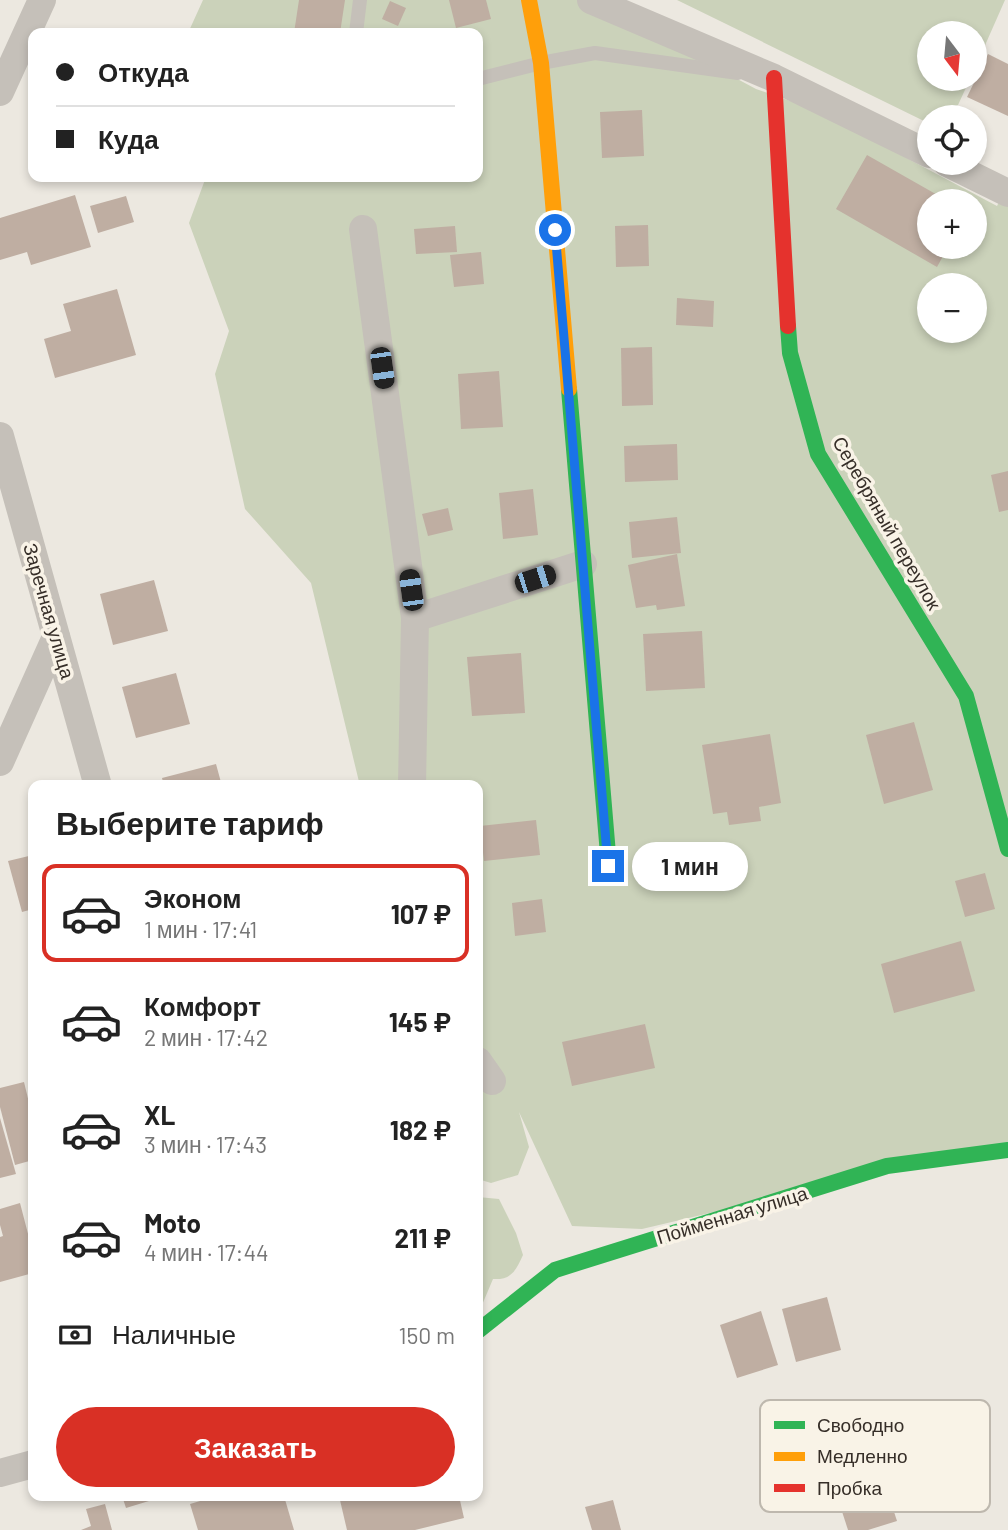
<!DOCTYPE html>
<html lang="ru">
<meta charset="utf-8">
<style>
body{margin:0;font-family:Barlow,sans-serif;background:#f2f2f2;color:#222;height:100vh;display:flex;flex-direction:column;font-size:26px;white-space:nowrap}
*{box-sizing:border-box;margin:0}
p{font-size:23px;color:#767676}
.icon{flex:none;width:38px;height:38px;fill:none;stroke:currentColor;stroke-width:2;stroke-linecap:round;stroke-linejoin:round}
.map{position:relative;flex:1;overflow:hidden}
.panel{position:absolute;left:28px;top:780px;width:455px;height:721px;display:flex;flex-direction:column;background:#fff;border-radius:14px;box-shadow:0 4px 10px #0003}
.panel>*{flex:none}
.top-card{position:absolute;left:28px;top:28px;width:455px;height:154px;border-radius:14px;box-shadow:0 4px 10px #0003;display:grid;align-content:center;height:154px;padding:0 28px;background:#fff}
.needle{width:46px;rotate:164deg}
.fabs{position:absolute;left:917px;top:21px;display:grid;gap:14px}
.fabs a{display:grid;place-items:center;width:70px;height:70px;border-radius:50%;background:#fff;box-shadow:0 4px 10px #0003;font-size:35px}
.end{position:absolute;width:32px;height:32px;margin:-16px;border:9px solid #1a73e8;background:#fff;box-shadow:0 0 0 4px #fff}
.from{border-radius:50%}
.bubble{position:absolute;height:49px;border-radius:24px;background:#fff;box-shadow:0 4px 10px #0003;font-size:23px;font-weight:700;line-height:49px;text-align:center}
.car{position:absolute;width:21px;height:42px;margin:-21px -10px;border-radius:9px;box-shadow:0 0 5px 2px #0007;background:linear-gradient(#222 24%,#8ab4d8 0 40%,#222 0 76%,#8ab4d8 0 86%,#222 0)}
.top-card b{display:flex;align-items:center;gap:24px;height:66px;font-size:26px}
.top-card b+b{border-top:2px solid #e0e0e0}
.top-card i{width:18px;height:18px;background:#222}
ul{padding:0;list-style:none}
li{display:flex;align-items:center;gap:21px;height:98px;margin:0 14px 10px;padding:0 14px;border:4px solid transparent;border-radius:14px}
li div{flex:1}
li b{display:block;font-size:26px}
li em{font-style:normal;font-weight:700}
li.selected{border-color:#d93025}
li>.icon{width:63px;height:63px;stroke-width:1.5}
h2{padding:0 28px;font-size:32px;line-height:84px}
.pay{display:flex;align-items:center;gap:18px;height:77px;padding:0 28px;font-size:26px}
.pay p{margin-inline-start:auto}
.cta{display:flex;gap:14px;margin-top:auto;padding:14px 28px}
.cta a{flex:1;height:80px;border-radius:42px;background:#d93025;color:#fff;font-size:28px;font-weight:700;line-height:80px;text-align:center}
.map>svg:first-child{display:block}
.green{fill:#cbd2ba;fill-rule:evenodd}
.building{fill:#bfaea2}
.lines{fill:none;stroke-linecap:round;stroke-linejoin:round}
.lane{stroke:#c5c0b9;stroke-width:14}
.street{stroke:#c5c0b9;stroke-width:28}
.fast{stroke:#30b455;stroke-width:16}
.slow{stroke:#ff9f0a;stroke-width:16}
.jam{stroke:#e5322d;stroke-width:16}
.route{stroke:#1a73e8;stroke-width:9}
.labels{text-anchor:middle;stroke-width:7;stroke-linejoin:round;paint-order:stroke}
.street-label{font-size:19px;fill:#362e28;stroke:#f9f3e7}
.key{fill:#f9f3e7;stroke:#beb8ae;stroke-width:2}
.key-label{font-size:19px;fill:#362e28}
</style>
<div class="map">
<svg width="1008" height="1530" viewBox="0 0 1008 1530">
<rect width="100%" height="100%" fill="#ece8e0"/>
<g class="green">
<path d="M203 0H590L756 89 816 110 997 206 1008 184V1143L642 1229 572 1226 519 1112 529 1147 518 1175 491 1183 478 1179V786H360L311 583 245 509 215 374 229 331 189 223 206 177H478V33H188ZM929 201H975V247H929ZM929 285H975V331H929Z"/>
<polygon points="677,0 1005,0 975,68 975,33 929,33 929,79 970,79 958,105 924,121"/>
<path d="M478 1197 499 1199 516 1233 523 1255C516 1270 512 1280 493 1279L482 1305H478Z"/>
</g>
<g class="building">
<polygon points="299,0 345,0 340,33 294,33"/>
<polygon points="449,0 486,0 491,19 456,28"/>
<polygon points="390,1 406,8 398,26 382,19"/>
<polygon points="988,54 1008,64 1008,116 967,97"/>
<polygon points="642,110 644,156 602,158 600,112"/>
<polygon points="867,155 948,201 929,201 929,247 948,247 937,267 836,209"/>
<polygon points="75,195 91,247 31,265 27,252 0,260 0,218"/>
<polygon points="126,196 134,222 98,233 90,206"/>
<polygon points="648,225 649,266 616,267 615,226"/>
<polygon points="455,226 457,252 416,254 414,229"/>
<polygon points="481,252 484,284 454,287 450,255"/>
<polygon points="117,289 136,355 55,378 44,339 71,331 63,304"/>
<polygon points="677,298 714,301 713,327 676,325"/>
<polygon points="652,347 653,405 622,406 621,348"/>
<polygon points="499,371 503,427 461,429 458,374"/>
<polygon points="677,444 678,480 625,482 624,446"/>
<polygon points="1008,471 1008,510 999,512 991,475"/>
<polygon points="533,489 538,535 503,539 499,493"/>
<polygon points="448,508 453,530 428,536 422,514"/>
<polygon points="677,517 681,553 632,558 629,522"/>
<polygon points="677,554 685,606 657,610 656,605 636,608 628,565"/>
<polygon points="154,580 168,631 113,645 100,594"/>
<polygon points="702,631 705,688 646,691 643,634"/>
<polygon points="521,653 525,713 472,716 467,657"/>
<polygon points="176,673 190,724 136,738 122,687"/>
<polygon points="914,722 933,790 884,804 866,735"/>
<polygon points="770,734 781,803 759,807 761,821 729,825 727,812 713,814 702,745"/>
<polygon points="216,764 222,786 164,786 162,778"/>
<polygon points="536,820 540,855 484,861 480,826"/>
<polygon points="33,855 33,909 22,912 8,861"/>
<polygon points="985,873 995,909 965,917 955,881"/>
<polygon points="542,899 546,932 515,936 512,903"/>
<polygon points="961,941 975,991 894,1013 881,964"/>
<polygon points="645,1024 655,1068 572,1086 562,1042"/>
<polygon points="24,1082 33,1119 33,1160 15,1165 0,1107 0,1088"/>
<polygon points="0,1118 16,1174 0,1178"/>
<polygon points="20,1203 33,1253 33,1273 0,1282 0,1237 3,1236 0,1225 0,1209"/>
<polygon points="827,1297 841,1350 796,1362 782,1309"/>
<polygon points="761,1311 778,1365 737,1378 720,1325"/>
<polygon points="884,1481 897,1521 868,1530 848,1530 837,1496"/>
<polygon points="122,1496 161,1496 162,1497 126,1508"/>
<polygon points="217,1496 284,1496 294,1530 198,1530 190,1504"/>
<polygon points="339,1496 459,1496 464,1518 415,1530 347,1530"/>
<polygon points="613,1500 621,1530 592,1530 585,1507"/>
<polygon points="105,1504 112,1530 81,1530 91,1526 86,1509"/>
</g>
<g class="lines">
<g class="lane">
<polyline points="356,33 360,0"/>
<polyline points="478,79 541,63 595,53 738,73"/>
</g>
<g class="street">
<polyline points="591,0 774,78 929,154"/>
<polyline points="0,92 42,0"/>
<polyline points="947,163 1008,193"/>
<polyline points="363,229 415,618 412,786"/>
<polyline points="0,436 98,786"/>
<polyline points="415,618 583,564"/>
<polyline points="0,762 56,637"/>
<polyline points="478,1061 492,1081"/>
<polyline points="0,1473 33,1464"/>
</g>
<g class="fast">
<polyline points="788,326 790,353 818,454 966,696 1008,849"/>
<polyline points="569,389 609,866"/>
<polyline points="478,1331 555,1270 887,1166 1008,1150"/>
</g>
<polyline class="slow" points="529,0 541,63 569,389"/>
<polyline class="jam" points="774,78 788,326"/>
</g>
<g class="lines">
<polyline class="route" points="555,230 608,866"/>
</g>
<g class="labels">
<g class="street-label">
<text transform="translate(887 523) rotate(60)" y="7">Серебряный переулок</text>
<text transform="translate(49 611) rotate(74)" y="7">Заречная улица</text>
<text transform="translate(732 1215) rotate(-17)" y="7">Пойменная улица</text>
</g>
</g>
<rect x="760" y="1400" width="230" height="112" rx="10" class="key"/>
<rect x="774" y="1421" width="31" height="8" fill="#30b455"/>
<rect x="774" y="1452" width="31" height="9" fill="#ff9f0a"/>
<rect x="774" y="1484" width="31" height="8" fill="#e5322d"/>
<g class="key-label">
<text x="817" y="1432">Свободно</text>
<text x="817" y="1463">Медленно</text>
<text x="817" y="1495">Пробка</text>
</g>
</svg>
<div class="fabs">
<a><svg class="needle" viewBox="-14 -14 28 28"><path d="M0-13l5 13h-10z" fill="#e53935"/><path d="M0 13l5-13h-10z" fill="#767676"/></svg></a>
<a><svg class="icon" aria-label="locate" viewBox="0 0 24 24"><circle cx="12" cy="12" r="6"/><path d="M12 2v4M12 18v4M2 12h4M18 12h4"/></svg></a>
<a>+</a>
<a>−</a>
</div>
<i class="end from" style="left:555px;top:230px"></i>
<i class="end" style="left:608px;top:866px"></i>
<div class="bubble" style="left:632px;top:842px;width:116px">1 мин</div>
<i class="car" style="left:382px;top:368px;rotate:172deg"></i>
<i class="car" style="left:535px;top:579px;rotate:72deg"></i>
<i class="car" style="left:411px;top:590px;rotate:352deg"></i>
<div class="top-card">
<b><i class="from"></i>Откуда</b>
<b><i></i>Куда</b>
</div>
<section class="panel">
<h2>Выберите тариф</h2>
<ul>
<li class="selected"><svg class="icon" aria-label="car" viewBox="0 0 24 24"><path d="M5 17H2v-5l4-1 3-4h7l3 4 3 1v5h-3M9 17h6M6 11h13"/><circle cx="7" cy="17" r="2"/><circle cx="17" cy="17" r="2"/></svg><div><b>Эконом</b><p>1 мин · 17:41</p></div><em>107 ₽</em></li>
<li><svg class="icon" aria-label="car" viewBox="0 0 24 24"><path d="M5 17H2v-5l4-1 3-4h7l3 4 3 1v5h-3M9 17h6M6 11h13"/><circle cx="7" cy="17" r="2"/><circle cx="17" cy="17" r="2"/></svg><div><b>Комфорт</b><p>2 мин · 17:42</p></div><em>145 ₽</em></li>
<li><svg class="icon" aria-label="car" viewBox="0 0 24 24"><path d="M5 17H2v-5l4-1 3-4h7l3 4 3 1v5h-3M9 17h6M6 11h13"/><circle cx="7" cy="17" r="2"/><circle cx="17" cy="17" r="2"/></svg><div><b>XL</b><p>3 мин · 17:43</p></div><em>182 ₽</em></li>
<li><svg class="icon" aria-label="car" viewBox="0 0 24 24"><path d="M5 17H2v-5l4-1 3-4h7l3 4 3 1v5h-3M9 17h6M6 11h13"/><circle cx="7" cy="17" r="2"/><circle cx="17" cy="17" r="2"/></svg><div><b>Moto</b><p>4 мин · 17:44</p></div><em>211 ₽</em></li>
</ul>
<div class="pay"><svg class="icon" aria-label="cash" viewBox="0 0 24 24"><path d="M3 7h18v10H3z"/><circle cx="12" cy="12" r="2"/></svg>Наличные<p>150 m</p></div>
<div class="cta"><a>Заказать</a></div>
</section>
</div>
